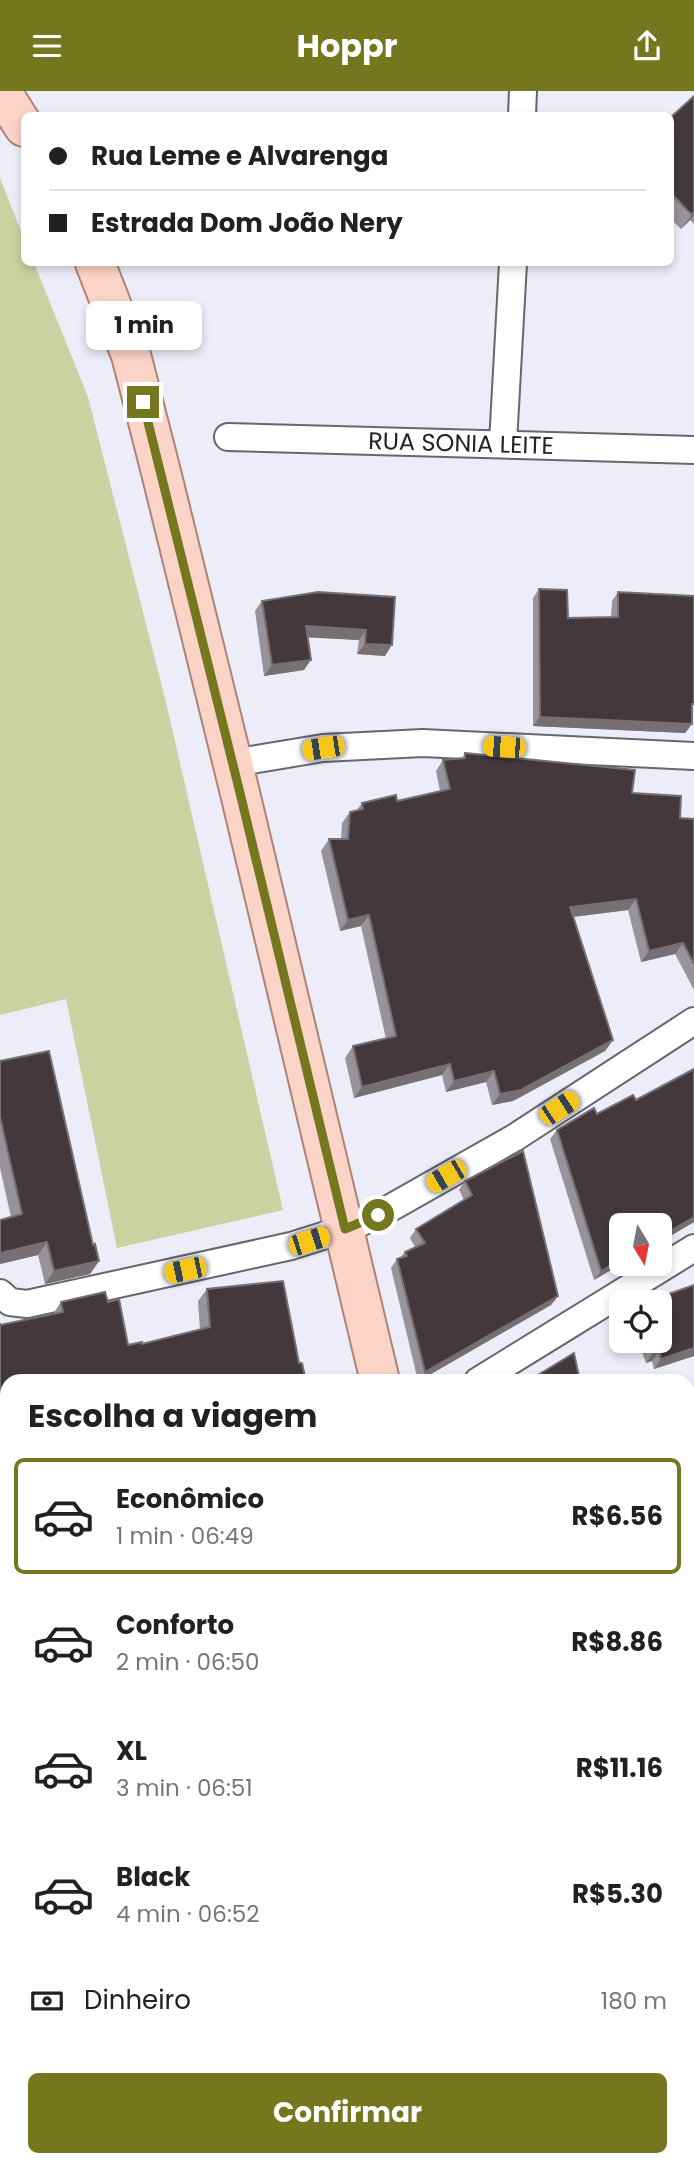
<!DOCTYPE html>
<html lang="pt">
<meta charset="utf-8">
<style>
body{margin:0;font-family:Poppins,sans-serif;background:#f6f6f6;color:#202124;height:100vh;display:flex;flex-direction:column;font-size:26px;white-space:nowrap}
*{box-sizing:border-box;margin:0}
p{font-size:23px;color:#757577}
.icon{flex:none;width:38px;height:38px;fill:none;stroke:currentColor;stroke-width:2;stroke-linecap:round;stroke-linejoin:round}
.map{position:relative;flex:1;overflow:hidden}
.details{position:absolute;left:0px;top:1283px;width:695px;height:793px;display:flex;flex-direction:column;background:#fff;border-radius:21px 21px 0 0;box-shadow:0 4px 10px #0003}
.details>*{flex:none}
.top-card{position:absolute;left:21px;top:21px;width:653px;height:154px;border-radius:10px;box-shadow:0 4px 10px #0003;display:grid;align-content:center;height:154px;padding:0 28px;background:#fff}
.needle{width:46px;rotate:170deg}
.fabs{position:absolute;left:609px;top:1122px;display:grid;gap:14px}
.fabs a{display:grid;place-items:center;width:63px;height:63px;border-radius:10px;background:#fff;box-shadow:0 4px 10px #0003;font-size:35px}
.end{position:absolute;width:32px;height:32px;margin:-16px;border:9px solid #75771f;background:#fff;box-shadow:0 0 0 4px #fff}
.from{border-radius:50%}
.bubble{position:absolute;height:49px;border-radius:10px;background:#fff;box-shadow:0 4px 10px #0003;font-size:23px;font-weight:700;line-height:49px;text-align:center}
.car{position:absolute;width:21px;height:42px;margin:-21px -10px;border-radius:9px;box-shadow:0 0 5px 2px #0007;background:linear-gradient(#f5c518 24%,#345 0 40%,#f5c518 0 76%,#345 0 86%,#f5c518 0)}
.top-card b{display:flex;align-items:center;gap:24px;height:66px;font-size:26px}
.top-card b+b{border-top:2px solid #e0e0e0}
.top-card i{width:18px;height:18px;background:#202124}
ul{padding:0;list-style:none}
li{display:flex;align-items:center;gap:21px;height:116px;margin:0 14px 10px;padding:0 14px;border:4px solid transparent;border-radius:10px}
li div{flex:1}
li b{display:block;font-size:26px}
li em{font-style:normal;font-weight:700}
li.active{border-color:#75771f}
li>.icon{width:63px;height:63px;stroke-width:1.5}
h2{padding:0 28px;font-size:32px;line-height:84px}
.pay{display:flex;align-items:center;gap:18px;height:77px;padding:0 28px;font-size:26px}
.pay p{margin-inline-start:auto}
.button{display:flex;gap:14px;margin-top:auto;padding:14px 28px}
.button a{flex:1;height:80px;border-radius:10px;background:#75771f;color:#fff;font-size:28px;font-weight:700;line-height:80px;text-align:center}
header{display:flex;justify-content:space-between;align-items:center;height:91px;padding:0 28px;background:#75771f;color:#fff;font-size:32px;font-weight:700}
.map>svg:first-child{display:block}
.green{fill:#ccd1a2}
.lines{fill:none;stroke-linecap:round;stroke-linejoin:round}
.river{stroke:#94abd8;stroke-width:61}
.street-casing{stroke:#666670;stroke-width:30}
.primary-casing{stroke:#ae8377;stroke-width:42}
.street{stroke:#fff;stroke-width:26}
.primary{stroke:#fbd3c7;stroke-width:38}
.wall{fill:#98939a}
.shaded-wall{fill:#766f74}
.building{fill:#43393c;stroke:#766f74;stroke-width:2}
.route{stroke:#75771f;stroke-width:9}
.labels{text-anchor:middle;stroke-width:7;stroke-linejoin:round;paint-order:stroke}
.street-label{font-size:24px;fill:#222327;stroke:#fff}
</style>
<header><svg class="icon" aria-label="menu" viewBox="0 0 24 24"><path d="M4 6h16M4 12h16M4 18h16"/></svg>Hoppr<svg class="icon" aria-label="share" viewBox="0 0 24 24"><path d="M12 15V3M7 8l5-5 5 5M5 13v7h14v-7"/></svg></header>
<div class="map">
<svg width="694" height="2074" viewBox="0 0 694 2074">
<rect width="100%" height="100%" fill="#ecedf8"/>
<polygon class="green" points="0,87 24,148 24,172 34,172 88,306 165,607 283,1119 117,1157 66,908 0,924"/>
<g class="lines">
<g class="river">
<polyline points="0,1741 7,1813"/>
<polyline points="74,2068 76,2074"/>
</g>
<defs>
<g id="street">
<polyline points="522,24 523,0"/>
<path id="s1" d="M228 346 694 359"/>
<polyline points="503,352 513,172"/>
<polyline points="233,672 323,657 423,652 694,665"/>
<polyline points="0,1202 10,1211 27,1213 291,1155 345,1138 378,1124 514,1047 694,930"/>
<polyline points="478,1290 694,1157"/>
<polyline points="0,1578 7,1604"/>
<polyline points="688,1706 694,1706"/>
<polyline points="0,2045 7,2074"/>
<polyline points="134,2068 136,2074"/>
</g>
<g id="primary">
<polyline points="1,0 24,36"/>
<polyline points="95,172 131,264 161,381 240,702 380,1290"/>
<polyline points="558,2068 559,2074"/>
</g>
</defs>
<use href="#street" class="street-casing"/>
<use href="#primary" class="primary-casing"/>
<use href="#street" class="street"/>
<use href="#primary" class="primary"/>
</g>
<g class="wall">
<polygon points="694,5 694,133 690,129 681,138 670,127 670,27"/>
<polygon points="539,498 568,527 611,526 612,510 618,501 692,622 692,633 685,642 533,635 533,507"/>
<polygon points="395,506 385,565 357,563 359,549 308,546 304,579 264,585 255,520 262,510"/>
<polygon points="465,662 632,702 680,727 694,728 694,899 675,863 641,871 628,819 574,826 613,949 605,960 513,1010 492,1014 486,991 446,1001 442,984 354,1007 345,967 353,955 386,948 361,835 340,840 321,760 329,748 341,748 342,732 350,721 357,719 362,712 397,710 440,700 436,680 443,669 462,667"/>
<polygon points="0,970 93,1154 99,1170 90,1183 45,1193 38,1164 0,1173 0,1129 11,1126 0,1077"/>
<polygon points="694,978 694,1131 660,1151 660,1134 621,1172 623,1172 594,1189 550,1048 557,1039 597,1023 636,1009"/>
<polygon points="465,1090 558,1205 551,1214 418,1290 391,1177 397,1168 400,1167 405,1161 415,1156 410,1147 416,1138 464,1109 459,1099"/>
<polygon points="283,1190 7,1461 0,1463 0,1232 0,1234 53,1223 61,1211 108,1211 128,1254 142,1253 200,1239 198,1210 207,1198"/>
<polygon points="638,1250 660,1250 694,1265 654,1278 652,1270 646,1272"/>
<polygon points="694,1345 694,1392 688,1374 688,1349 689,1347"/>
<polygon points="694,1421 694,1674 688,1674 688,1525 690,1522 688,1523 688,1482 690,1481 688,1471 688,1423"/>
<polygon points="694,1804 694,2030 688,2030 689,1831 693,1825"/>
<polygon points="281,2068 437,2068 416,2074 283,2074"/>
</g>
<g class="shaded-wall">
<polygon points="694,121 694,124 690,129 681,138"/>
<polygon points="306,535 366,539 359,549 299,546"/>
<polygon points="365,553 392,554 385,565 357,563"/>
<polygon points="311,569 304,579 264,585 272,574"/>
<polygon points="540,626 692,633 685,642 533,635"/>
<polygon points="636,808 628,819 562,827 570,816"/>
<polygon points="369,824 361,835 340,840 348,829"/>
<polygon points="683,852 675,863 641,871 649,860"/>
<polygon points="613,949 605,960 513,1010 492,1014 500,1003"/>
<polygon points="450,973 442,984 354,1007 362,996"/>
<polygon points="494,980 486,991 446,1001 454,990"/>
<polygon points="694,1126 694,1131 660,1151 660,1146"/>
<polygon points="47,1151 38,1164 0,1173 0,1162"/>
<polygon points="621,1168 621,1172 623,1172 594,1189 601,1180"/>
<polygon points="99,1170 90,1183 45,1193 54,1180"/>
<polygon points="558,1205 551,1214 419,1290 425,1281"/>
<polygon points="694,1257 694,1265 654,1278 661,1268"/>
<polygon points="659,1260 652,1270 646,1272 653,1262"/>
<polygon points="7,1450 7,1461 0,1463 0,1452"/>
<polygon points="694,1513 694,1521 693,1518 690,1522 688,1523 688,1520 692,1514"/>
<polygon points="688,1639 693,1639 688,1647"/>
<polygon points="692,1663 694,1663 694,1674 688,1674 688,1669"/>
<rect x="688" y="2020" width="6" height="10"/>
<polygon points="397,2068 437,2068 416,2074 376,2074"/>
</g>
<g class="building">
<polygon points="694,5 694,121 691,123 670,101 670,27"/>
<polygon points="539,498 567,499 568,527 618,526 618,501 694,505 694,613 692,613 692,633 540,626"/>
<polygon points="318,501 395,506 392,554 365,553 366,539 306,535 311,569 272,574 262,510"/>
<polygon points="465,662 635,679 632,702 681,705 680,727 694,728 694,873 683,852 649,860 636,808 570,816 613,949 521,999 500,1003 494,980 454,990 450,973 362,996 353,955 396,945 369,824 348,829 329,748 348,748 350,721 363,718 362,712 396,704 397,710 450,698 443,669 465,667"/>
<polygon points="49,960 93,1154 95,1153 99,1170 54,1180 47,1151 0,1162 0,1129 22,1123 0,1026 0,970"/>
<polygon points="694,978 694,1126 660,1146 660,1134 621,1134 621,1168 601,1180 557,1039 594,1017 597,1023 633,1004 636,1009"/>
<polygon points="523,1060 558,1205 425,1281 397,1168 407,1165 405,1161 425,1152 416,1138 472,1104 465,1090"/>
<polygon points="283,1190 299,1272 302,1272 306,1290 7,1290 7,1450 0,1452 0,1232 0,1234 63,1221 61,1211 105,1201 108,1211 119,1208 128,1254 142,1251 142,1253 210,1236 207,1198"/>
<polygon points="694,1194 694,1257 661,1268 659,1260 653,1262 649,1250 660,1250 660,1211 653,1211 663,1205"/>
<polygon points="574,1262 580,1290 528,1290"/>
<polygon points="694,1345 694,1362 689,1347"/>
<polygon points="694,1421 694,1457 688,1426 688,1423"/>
<polygon points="694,1479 694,1513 692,1514 691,1507 688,1507 688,1482"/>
<polygon points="694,1530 694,1663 692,1663 693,1639 688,1639 688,1531"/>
<rect x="688" y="1840" width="6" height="180"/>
<polygon points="0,2058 1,2064 7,2074 0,2074"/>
<polygon points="294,2068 397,2068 376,2074 296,2074"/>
</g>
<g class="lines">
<polyline class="route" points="143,311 240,702 345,1138 378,1124"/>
</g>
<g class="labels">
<g class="street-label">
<text dy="8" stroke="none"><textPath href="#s1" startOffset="233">RUA SONIA LEITE</textPath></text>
</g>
</g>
</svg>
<div class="fabs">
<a><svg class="needle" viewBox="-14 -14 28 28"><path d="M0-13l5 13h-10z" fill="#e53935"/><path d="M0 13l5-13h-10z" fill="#757577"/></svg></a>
<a><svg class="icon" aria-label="locate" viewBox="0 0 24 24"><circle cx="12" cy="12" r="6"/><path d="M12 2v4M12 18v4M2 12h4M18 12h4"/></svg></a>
</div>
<i class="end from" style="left:378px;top:1124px"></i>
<i class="end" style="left:143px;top:311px"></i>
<div class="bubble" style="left:86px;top:210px;width:116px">1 min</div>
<i class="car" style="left:504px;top:656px;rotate:273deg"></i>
<i class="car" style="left:323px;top:657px;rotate:261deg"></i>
<i class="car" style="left:559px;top:1017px;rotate:57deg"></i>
<i class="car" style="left:446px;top:1085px;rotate:240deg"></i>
<i class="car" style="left:309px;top:1150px;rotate:72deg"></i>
<i class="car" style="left:185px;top:1179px;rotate:258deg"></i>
<div class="top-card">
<b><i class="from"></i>Rua Leme e Alvarenga</b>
<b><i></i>Estrada Dom João Nery</b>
</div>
<section class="details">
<h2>Escolha a viagem</h2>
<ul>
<li class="active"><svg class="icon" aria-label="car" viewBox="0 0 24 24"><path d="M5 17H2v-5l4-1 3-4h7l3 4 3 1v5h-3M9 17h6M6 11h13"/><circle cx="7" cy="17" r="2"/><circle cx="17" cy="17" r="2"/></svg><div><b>Econômico</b><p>1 min · 06:49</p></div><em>R$6.56</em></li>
<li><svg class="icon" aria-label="car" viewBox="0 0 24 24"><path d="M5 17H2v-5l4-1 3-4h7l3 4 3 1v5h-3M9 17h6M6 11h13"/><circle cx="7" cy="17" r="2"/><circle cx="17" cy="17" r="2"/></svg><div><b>Conforto</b><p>2 min · 06:50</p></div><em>R$8.86</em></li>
<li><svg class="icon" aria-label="car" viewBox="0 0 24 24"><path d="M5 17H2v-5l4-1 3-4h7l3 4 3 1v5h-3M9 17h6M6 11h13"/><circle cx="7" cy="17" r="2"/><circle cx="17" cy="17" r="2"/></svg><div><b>XL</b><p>3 min · 06:51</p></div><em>R$11.16</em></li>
<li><svg class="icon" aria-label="car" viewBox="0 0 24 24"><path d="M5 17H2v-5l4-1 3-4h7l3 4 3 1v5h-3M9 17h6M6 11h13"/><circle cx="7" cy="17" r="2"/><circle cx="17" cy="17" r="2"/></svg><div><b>Black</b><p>4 min · 06:52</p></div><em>R$5.30</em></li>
</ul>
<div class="pay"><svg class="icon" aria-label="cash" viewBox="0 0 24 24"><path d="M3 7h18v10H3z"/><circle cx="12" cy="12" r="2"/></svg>Dinheiro<p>180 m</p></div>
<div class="button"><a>Confirmar</a></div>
</section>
</div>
